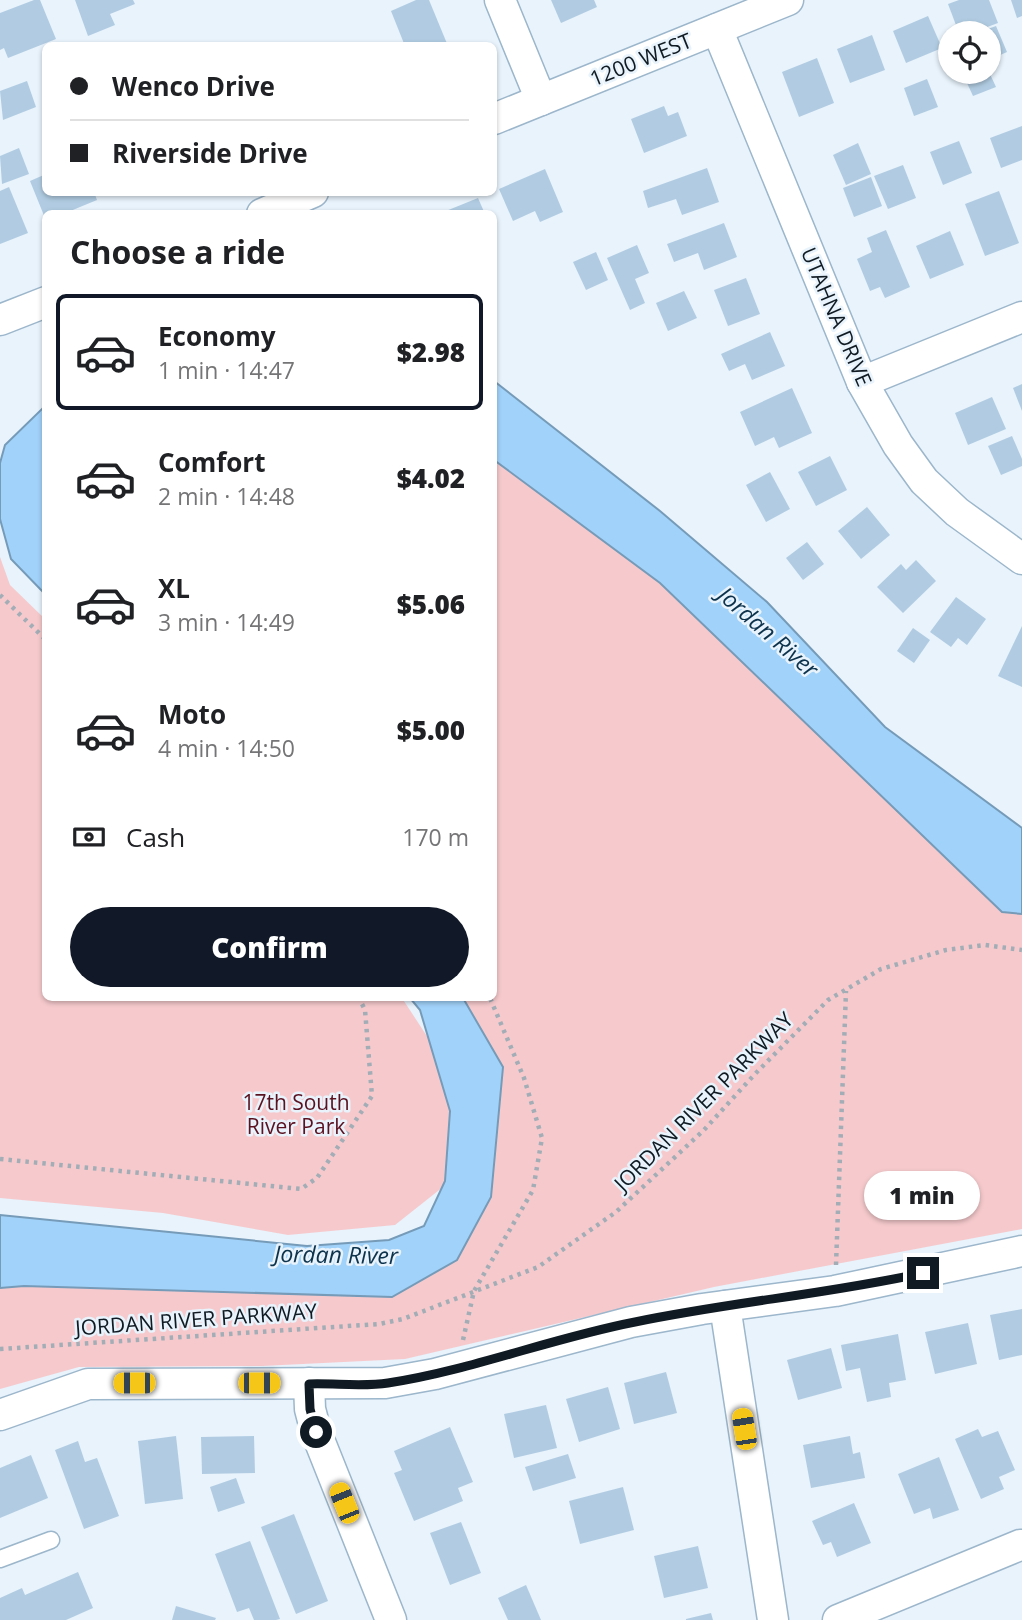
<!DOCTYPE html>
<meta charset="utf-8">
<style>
body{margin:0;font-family:"Open Sans",sans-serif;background:#f2f2f2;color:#202124;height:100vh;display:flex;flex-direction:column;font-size:26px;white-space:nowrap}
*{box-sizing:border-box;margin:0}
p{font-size:23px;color:#757577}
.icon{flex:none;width:38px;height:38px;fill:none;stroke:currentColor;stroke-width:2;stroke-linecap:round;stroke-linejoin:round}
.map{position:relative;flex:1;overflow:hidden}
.side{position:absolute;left:42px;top:210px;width:455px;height:791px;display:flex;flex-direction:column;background:#fff;border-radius:10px;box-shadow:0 2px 5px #0004}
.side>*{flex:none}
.banner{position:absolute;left:42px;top:42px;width:455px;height:154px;border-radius:10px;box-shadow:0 2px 5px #0004;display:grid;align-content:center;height:154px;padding:0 28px;background:#fff}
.tools{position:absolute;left:938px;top:21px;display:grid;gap:14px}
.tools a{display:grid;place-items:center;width:63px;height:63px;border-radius:50%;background:#fff;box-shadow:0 2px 5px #0004;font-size:35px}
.end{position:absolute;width:32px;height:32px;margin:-16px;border:9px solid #101a22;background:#fff;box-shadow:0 0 0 4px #fff}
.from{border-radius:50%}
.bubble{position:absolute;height:49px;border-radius:24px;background:#fff;box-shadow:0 2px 5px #0004;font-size:23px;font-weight:800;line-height:49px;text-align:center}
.car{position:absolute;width:21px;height:42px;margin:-21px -10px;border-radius:9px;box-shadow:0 0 5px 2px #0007;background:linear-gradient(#f5c518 24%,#345 0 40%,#f5c518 0 76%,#345 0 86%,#f5c518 0)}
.banner b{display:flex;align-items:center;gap:24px;height:66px;font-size:26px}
.banner b+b{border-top:2px solid #e0e0e0}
.banner i{width:18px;height:18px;background:#202124}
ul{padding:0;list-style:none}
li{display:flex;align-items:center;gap:21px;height:116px;margin:0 14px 10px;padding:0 14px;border:4px solid transparent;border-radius:10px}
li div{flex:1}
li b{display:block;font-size:26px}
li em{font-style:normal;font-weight:800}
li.active{border-color:#111827}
li>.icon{width:63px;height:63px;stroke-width:1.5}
h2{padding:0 28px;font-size:32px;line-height:84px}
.pay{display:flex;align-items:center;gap:18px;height:77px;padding:0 28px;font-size:26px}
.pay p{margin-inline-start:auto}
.button{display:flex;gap:14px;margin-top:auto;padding:14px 28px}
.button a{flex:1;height:80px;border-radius:42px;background:#111827;color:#fff;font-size:28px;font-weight:800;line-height:80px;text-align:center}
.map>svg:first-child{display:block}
.green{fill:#f6cacd}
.water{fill:#a1d2f9;stroke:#769bb8;stroke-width:2}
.building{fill:#b1cce2}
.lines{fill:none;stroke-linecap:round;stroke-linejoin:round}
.service-casing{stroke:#9cb6cb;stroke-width:19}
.minor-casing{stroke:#9cb6cb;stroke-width:33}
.path{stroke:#a2adb6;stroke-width:4.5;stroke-dasharray:3.5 5;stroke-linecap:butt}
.service{stroke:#fff;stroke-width:16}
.minor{stroke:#fff;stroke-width:30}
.route{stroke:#101a22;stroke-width:9}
.labels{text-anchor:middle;stroke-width:5;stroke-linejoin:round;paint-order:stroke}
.street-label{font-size:21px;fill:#101a22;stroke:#e8f3fc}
.park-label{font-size:21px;fill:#5b1120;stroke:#e8f3fc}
.water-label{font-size:23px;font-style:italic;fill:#0c324c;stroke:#e8f3fc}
</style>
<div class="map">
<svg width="1022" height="1620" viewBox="0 0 1022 1620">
<rect width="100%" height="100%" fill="#e8f3fc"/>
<g class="green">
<polygon points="494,460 660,583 1002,912 1022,914 1022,1229 714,1287 405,1359 262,1366 79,1367 0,1389 0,1288 457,1260 491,1197 503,1067 463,998 494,998"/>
<polygon points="0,557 10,585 45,619 46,998 402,998 453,1076 459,1150 443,1187 395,1225 288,1235 163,1213 0,1198"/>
</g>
<g class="water">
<polygon points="494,381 660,511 767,602 885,727 1022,828 1022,914 1002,912 660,583 494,460"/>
<polygon points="45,406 45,594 11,559 0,519 0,463 5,445"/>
<polygon points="410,998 463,998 503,1067 491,1197 457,1260 392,1297 24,1286 0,1288 0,1215 307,1246 389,1240 424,1226 445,1181 450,1111 420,1010"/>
</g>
<g class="building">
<polygon points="34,0 40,0 56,39 8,58 4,48 0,50 0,13"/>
<polygon points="75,0 133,0 135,4 110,14 115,25 88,36"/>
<polygon points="416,0 429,0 448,46 405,46 391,11"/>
<polygon points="551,0 594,0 597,7 561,23"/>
<polygon points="959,0 989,0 998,23 971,33 959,33 948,4"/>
<polygon points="1011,0 1022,0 1022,16 1017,18"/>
<polygon points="928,16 942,48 906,63 893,31"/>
<polygon points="996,26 1007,52 989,60 989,33 977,33"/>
<polygon points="872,35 885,70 850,83 837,49"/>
<polygon points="817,58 834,103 799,117 782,72"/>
<polygon points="962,72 989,72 996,87 973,96"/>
<polygon points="927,79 938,107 914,116 904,88"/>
<polygon points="27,81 36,107 3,120 0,91"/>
<polygon points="664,106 668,116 678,112 687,136 644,153 631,119"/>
<polygon points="1022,126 1022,160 1001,168 990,138"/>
<polygon points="959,141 972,173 943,185 930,152"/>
<polygon points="858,143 871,174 846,185 833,155"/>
<polygon points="19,148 29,174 2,184 0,156"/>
<polygon points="903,165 916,198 888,209 874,176"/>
<polygon points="707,168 719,202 682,215 676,199 648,208 643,191"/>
<polygon points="545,169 563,212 540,222 535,211 513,221 499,189"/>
<polygon points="46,174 46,192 94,192 97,200 63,214 46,214 45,218 30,181"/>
<polygon points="871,177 882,206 854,217 843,188"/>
<polygon points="9,187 28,233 0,244 0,191"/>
<polygon points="999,191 1019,243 985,256 965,204"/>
<polygon points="478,198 485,214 441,214 441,213"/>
<polygon points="724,223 737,257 704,270 698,253 674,262 667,244"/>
<polygon points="886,230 910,287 885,298 880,287 870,291 857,259 872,252 867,238"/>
<polygon points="950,231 964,265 930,279 916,246"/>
<polygon points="637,245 649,273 635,279 645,303 630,310 607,258"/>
<polygon points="596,252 608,280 586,290 573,262"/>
<polygon points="746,278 760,314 728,326 714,290"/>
<polygon points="684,291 697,318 668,331 656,303"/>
<polygon points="770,332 785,366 752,380 745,364 729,371 721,354"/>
<polygon points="1022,384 1022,411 1013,388"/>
<polygon points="792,388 812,433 779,448 774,437 755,446 740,412"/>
<polygon points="992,397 1006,429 968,445 955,413"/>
<polygon points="1012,436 1022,459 1022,466 1001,475 988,446"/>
<polygon points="830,456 847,490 816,506 798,472"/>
<polygon points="770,472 790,509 766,522 746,485"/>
<polygon points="867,507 890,535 861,559 838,531"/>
<polygon points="807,542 824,564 803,580 786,558"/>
<polygon points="916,560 936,581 903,613 877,587 901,564 906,570"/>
<polygon points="956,597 986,619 967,645 958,638 951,647 930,632"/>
<polygon points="1022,626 1022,687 998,676"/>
<polygon points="913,628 930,640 914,663 897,651"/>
<polygon points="1022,1309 1022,1355 999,1360 990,1315"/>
<polygon points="968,1323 977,1364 935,1374 925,1332"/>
<polygon points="898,1334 906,1380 889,1383 891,1397 867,1402 860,1368 846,1371 841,1345"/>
<polygon points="831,1348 842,1388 798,1400 787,1360"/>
<polygon points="666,1372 677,1413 634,1424 624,1383"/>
<polygon points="608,1387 620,1429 579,1442 566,1399"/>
<polygon points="546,1405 557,1448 514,1458 504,1414"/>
<polygon points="450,1427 473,1482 458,1488 463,1501 414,1521 394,1473 402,1470 394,1451"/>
<polygon points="978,1429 982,1437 998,1431 1015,1470 999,1477 1004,1489 981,1499 955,1439"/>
<polygon points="176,1436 183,1499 145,1504 138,1441"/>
<polygon points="254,1436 255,1473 202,1474 201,1437"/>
<polygon points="850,1436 853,1454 860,1452 865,1478 811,1488 803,1445"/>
<polygon points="78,1441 85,1462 97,1458 119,1516 84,1529 55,1450"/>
<polygon points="568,1454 576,1478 533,1491 525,1467"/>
<polygon points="31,1455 48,1498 0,1518 0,1468"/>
<polygon points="939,1457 959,1510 933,1519 930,1508 914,1514 898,1474"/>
<polygon points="236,1478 245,1503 218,1512 210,1487"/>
<polygon points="623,1487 634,1530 580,1544 569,1501"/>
<polygon points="854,1503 871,1543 837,1557 831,1542 823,1545 812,1521"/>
<polygon points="294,1514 328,1601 296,1614 261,1527"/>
<polygon points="461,1522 481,1573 450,1585 430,1533"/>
<polygon points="250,1541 280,1619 276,1620 254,1620 249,1608 237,1612 215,1554"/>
<polygon points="698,1546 708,1588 664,1598 654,1556"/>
<polygon points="78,1572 93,1608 66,1620 0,1620 0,1598 22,1588 25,1595"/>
<polygon points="526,1585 541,1620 508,1620 498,1598"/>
<polygon points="176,1606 216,1618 215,1620 172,1620"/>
<polygon points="711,1613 713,1620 686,1620 686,1619"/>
</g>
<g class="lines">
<defs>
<polyline id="service" points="0,1559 51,1540"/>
<g id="minor">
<polyline points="500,0 541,100"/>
<polyline points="717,29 862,382 898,445 924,481 957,512 1022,559"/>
<polyline points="494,119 788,0"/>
<polyline points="262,214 313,192"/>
<polyline points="0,320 46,302"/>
<polyline points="862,382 1022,317"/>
<polyline points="725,1306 773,1620"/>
<polyline points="309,1383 310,1409 316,1432 391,1620"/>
<polyline points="0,1415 88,1384 385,1383 435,1374 631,1322 702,1309 835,1291 1022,1251"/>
<polyline points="838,1620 1020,1545"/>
</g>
</defs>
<use href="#service" class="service-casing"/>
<use href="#minor" class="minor-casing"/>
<g class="path">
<polyline points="0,595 46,640"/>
<polyline points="0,1159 301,1189 317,1178 372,1096 365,1010 359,998"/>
<polyline points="836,1265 846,991"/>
<polyline points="463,1340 474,1291 533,1190 542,1138 524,1078 490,998"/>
<polyline points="0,1349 379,1324 403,1319 538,1267 616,1212 704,1130 754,1075 828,1000 881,969 946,950 985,945 1022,950"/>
</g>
<use href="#service" class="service"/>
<use href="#minor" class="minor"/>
</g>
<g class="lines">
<path class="route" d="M316 1432 310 1409 309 1384C334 1383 363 1387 388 1383 472 1370 552 1338 635 1322 731 1302 828 1294 923 1273"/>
</g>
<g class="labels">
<g class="street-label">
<text transform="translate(641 60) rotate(-22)" y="7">1200 WEST</text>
<text transform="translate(836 317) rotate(67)" y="7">UTAHNA DRIVE</text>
<text transform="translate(704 1102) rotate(-45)" y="7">JORDAN RIVER PARKWAY</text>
<text transform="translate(196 1320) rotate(-4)" y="7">JORDAN RIVER PARKWAY</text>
</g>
<g class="park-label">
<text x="296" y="1110">17th South<tspan x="296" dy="24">River Park</tspan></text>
</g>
<g class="water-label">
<text transform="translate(768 632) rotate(41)" y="8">Jordan River</text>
<text transform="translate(336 1255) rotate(1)" y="8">Jordan River</text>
</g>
</g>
</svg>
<div class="tools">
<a><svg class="icon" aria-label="locate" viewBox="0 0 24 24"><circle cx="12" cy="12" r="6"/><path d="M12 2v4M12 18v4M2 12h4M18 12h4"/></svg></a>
</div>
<i class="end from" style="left:316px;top:1432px"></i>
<i class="end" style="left:923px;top:1273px"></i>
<div class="bubble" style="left:864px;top:1171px;width:116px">1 min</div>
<i class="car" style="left:134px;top:1383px;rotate:270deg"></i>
<i class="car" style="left:259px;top:1383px;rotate:90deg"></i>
<i class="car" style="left:744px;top:1429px;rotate:351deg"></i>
<i class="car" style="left:344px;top:1503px;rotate:338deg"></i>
<div class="banner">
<b><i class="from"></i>Wenco Drive</b>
<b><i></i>Riverside Drive</b>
</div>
<section class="side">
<h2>Choose a ride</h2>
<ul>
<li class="active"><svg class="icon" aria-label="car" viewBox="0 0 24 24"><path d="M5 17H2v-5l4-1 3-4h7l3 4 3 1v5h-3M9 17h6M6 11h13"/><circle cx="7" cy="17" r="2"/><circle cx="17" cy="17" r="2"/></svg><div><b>Economy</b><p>1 min · 14:47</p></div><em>$2.98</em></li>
<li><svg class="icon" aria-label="car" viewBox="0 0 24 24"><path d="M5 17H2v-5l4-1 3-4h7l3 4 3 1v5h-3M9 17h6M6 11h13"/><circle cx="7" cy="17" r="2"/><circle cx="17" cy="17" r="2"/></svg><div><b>Comfort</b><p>2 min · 14:48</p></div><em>$4.02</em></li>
<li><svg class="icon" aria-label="car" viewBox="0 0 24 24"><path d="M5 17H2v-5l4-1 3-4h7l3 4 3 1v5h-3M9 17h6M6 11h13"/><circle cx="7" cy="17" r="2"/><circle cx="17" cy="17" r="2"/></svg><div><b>XL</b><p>3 min · 14:49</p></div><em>$5.06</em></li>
<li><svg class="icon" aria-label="car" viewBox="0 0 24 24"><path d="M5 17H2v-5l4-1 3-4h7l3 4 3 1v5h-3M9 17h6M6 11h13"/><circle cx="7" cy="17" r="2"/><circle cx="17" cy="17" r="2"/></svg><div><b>Moto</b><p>4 min · 14:50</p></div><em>$5.00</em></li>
</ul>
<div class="pay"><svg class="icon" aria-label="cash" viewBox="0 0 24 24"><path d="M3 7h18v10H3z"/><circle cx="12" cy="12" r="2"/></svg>Cash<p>170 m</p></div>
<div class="button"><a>Confirm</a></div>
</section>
</div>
